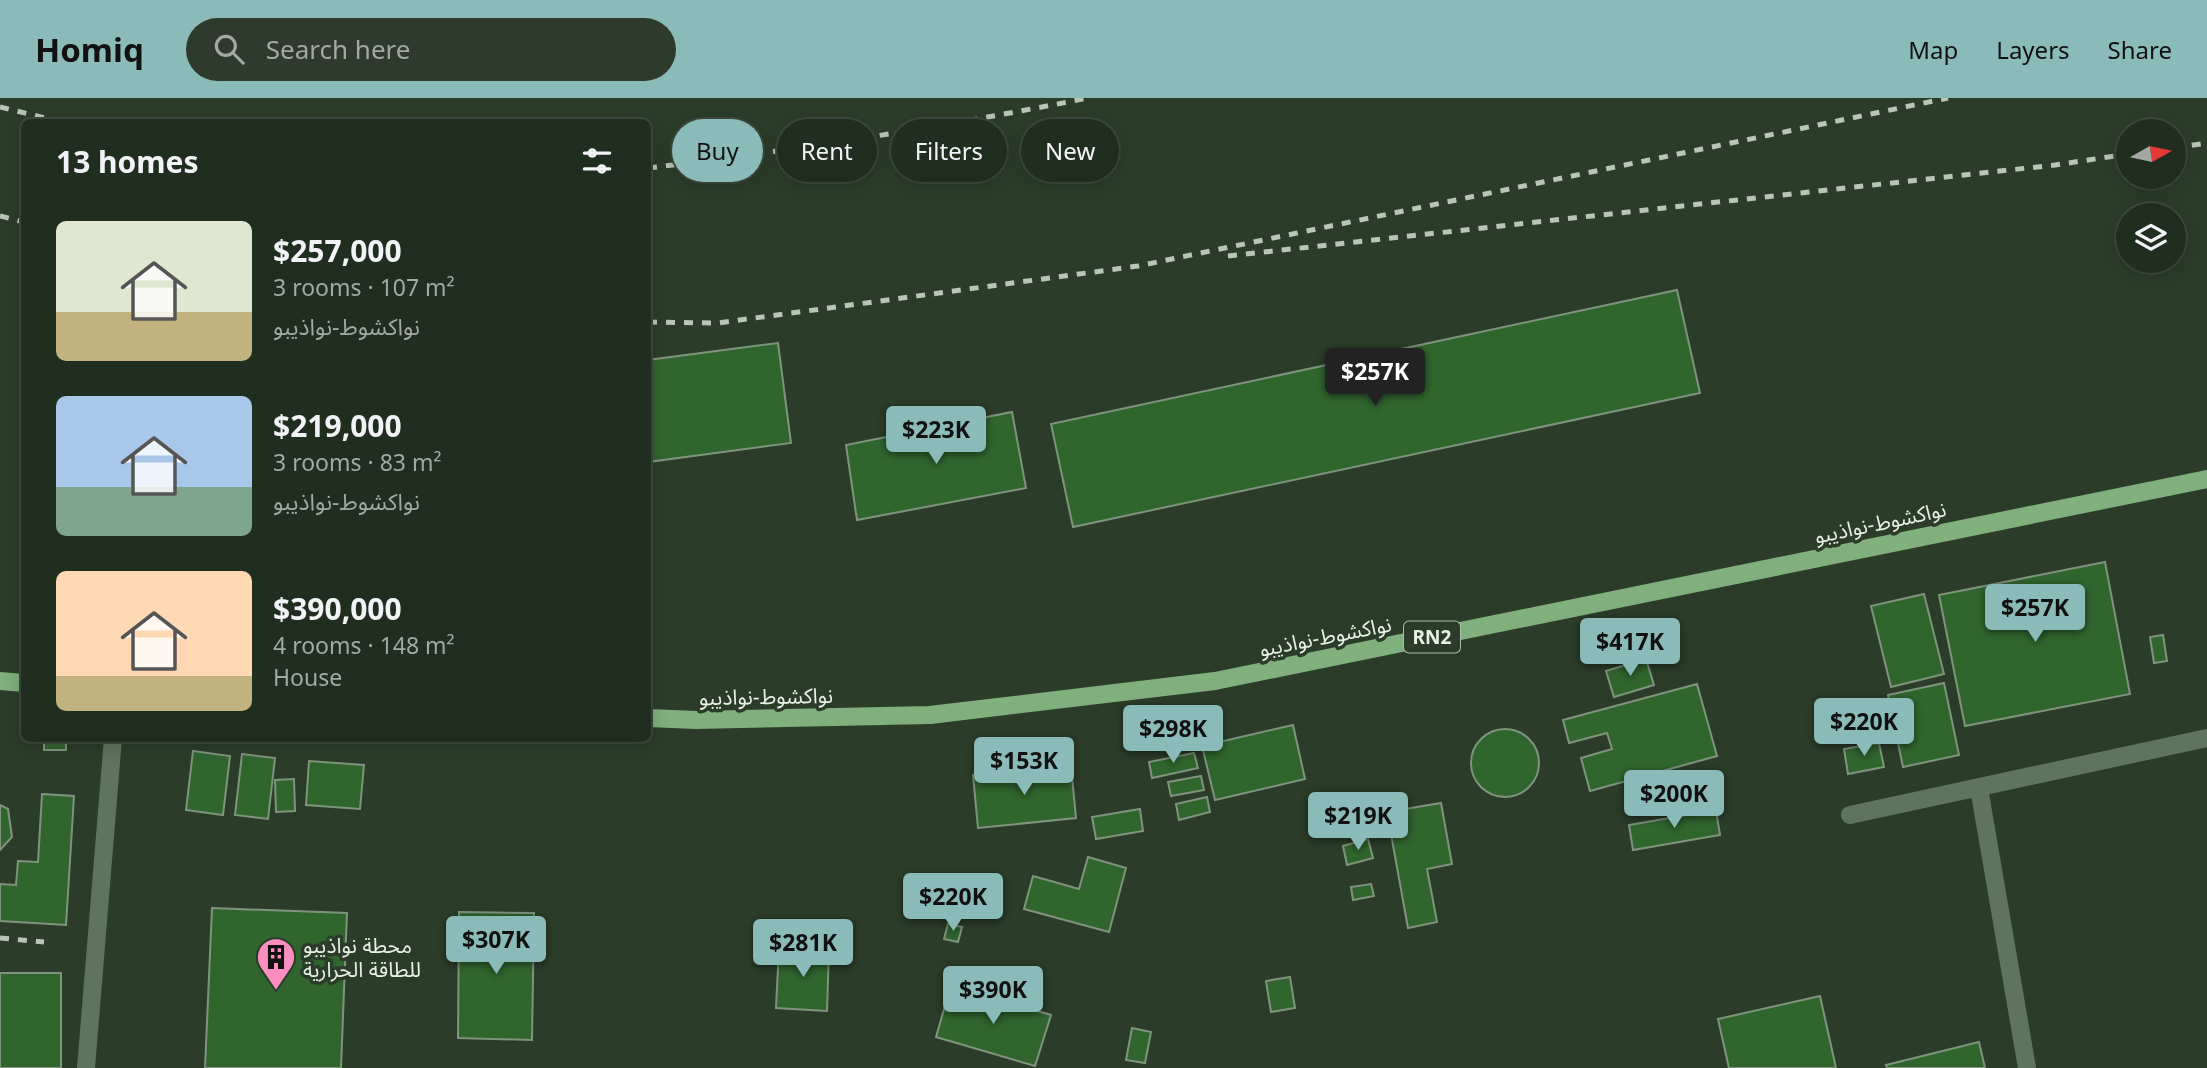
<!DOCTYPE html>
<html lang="en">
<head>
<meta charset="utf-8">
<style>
	:root { --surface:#202e1f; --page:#2d3a2c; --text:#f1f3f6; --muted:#a2a8a4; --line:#3d4a3d; --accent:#8bbbb9 }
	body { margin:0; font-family:"Noto Sans","Noto Sans Arabic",sans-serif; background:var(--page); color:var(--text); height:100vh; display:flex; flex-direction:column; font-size:26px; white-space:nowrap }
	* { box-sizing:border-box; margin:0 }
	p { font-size:23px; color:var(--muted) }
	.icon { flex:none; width:38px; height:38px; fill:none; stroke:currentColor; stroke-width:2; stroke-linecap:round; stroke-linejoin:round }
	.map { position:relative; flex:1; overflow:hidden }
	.side { position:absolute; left:21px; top:21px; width:630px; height:623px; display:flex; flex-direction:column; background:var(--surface); border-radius:10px; box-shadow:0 4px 18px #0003,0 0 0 2px var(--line) }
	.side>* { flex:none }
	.guide { position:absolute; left:672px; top:21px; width:665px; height:63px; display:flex; gap:14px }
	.needle { width:46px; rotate:81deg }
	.controls { position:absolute; left:2116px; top:21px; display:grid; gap:14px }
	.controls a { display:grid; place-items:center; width:70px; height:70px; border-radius:50%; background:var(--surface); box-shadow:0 4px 18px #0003,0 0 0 2px var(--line); font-size:35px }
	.price { position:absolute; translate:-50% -60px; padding:0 16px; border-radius:7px; background:var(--accent); color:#111; font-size:23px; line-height:46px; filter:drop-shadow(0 2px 4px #0008) }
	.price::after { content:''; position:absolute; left:50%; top:42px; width:21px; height:16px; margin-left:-10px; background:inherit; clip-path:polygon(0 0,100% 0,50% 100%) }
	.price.on { background:#222; color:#fff }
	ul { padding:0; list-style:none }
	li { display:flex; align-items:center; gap:21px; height:175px; padding:0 35px }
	li span { display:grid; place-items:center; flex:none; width:196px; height:140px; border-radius:10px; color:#555 }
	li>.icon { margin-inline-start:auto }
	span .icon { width:84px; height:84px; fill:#fffc; stroke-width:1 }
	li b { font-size:30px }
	h2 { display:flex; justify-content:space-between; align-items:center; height:84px; padding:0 35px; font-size:30px }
	.chip { padding:0 24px; border-radius:32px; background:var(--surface); box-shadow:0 4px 18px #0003,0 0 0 2px var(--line); font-size:24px; line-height:63px }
	.chip.on { background:var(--accent); color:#111 }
	header { display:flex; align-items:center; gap:42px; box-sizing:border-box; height:98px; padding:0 35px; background:var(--accent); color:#111 }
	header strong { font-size:33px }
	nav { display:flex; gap:38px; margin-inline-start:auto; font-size:24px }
	.search { width:490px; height:63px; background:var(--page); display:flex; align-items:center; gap:18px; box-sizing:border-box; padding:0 24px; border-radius:38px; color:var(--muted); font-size:26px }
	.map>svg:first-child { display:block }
	.building { fill:#31652e; stroke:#7f947d; stroke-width:2 }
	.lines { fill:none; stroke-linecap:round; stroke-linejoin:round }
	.lane { stroke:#5e745c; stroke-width:18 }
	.primary { stroke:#81af7d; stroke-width:18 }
	.rail { stroke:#b9c5b7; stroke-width:5; stroke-dasharray:9 9; stroke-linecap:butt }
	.labels { text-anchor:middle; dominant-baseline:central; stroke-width:7; stroke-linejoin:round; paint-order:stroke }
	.shield { fill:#2b3d29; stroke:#afbcad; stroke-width:2 }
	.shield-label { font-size:19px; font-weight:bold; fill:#e7f2e5 }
	.street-label { font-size:21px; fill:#e7f2e5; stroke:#2b3d29 }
	.poi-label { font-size:21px; fill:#e7f2e5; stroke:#2b3d29; text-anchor:start }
</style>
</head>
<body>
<header>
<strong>Homiq</strong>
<div class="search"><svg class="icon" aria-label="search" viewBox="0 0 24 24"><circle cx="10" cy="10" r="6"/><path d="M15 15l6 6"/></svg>Search here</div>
<nav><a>Map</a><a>Layers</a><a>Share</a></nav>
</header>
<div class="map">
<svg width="2207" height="970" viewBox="0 0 2207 970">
	<rect width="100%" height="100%" fill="#2b3d29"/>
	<path class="building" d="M1677 192 1700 295 1073 429 1051 326Z
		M778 245 791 345 648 364V262Z
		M1012 314 1026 390 857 422 846 347Z
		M2105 464 2130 596 1965 628 1939 497Z
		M1924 496 1944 576 1891 589 1871 508Z
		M2163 537 2167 563 2154 565 2150 539Z
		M1646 561 1654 587 1614 599 1606 573Z
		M1944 585 1959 657 1903 669 1888 597Z
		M1697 586 1717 658 1590 693 1581 660 1612 651 1607 635 1569 645 1563 622Z
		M1293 627 1305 681 1215 702 1202 648Z
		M1471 665a34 34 0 1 1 68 0a34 34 0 1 1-68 0Z
		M44 640H66V652H44Z
		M1879 645 1884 669 1848 676 1844 651Z
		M193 653 230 658 223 717 186 712Z
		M1194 655 1198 670 1152 680 1149 664Z
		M242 656 275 660 268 721 235 717Z
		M309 663 364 667 360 711 306 707Z
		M1071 668 1076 720 978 730 973 677Z
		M1201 678 1204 692 1171 698 1168 684Z
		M294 681 295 713 276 714 275 682Z
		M42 696 74 698 66 827 0 823V786L16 787 18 763 38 764Z
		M1207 699 1210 714 1179 722 1176 706Z
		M1441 705 1452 766 1427 771 1437 824 1408 830 1387 714Z
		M0 707 8 711 12 739 0 752Z
		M1140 711 1143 733 1096 741 1092 719Z
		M1716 712 1720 737 1633 752 1629 727Z
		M1368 741 1373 760 1347 767 1343 748Z
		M1088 759 1126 770 1109 834 1024 811 1033 778 1079 791Z
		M1371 786 1374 798 1353 802 1351 789Z
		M212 810 347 815 341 970H205Z
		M459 814 534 815 532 942 458 940Z
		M948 826 962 829 958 844 944 841Z
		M779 849 829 851 827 913 776 910Z
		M0 875H61V970H0Z
		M1290 879 1295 910 1271 914 1266 883Z
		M951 887 1051 917 1035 968 936 939Z
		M1820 898 1836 970H1729L1718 921Z
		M1132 930 1151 934 1145 965 1126 962Z
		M1979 944 1985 970H1887L1886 967Z"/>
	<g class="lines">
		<path class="lane" d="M1979 690 2027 970
			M1850 717 2207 640
			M86 970 113 640"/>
		<path class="primary" d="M0 583 24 585
			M648 620 696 622 930 617 1215 583 2207 381"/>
		<path class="rail" d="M0 9 62 24
			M2174 50 2207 45
			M648 70C796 52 942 29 1088 0
			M0 118 24 124
			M1228 158 2055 67 2128 56
			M648 224 718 225 1138 168 1948 0
			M0 840 44 844"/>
	</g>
	<defs>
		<g id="building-pin" transform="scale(2.0125)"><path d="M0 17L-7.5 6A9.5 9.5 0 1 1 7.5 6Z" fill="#fd8ec0" stroke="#2b3d29"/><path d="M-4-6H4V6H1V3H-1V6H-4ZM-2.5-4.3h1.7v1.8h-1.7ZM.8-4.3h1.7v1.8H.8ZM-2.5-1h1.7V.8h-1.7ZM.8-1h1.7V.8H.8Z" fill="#111"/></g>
	</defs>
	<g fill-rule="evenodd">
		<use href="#building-pin" x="276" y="859"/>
	</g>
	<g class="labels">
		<rect class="shield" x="1404" y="523.5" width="56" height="31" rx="5"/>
		<g class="shield-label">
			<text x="1432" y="539">RN2</text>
		</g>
		<g class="street-label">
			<text transform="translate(1880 424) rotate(-12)">نواكشوط-نواذيبو</text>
			<text transform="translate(1325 538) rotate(-11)">نواكشوط-نواذيبو</text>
			<text transform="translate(766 598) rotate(-1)">نواكشوط-نواذيبو</text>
		</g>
		<g class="poi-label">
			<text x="303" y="847">محطة نواذيبو<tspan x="303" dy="24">للطاقة الحرارية</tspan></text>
		</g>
	</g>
</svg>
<div class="controls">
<a><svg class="needle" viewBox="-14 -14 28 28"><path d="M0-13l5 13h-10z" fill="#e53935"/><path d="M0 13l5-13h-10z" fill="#a2a8a4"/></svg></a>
<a><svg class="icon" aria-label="layers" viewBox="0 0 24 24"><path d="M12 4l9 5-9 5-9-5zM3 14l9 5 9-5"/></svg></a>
</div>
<b class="price on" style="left:1375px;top:310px">$257K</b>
<b class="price" style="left:936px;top:368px">$223K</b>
<b class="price" style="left:2035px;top:546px">$257K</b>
<b class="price" style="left:1630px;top:580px">$417K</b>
<b class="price" style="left:1864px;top:660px">$220K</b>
<b class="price" style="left:1173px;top:667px">$298K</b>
<b class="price" style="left:1024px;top:699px">$153K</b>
<b class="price" style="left:1674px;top:732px">$200K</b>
<b class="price" style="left:1358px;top:754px">$219K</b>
<b class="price" style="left:953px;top:835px">$220K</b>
<b class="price" style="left:496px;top:878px">$307K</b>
<b class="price" style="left:803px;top:881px">$281K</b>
<b class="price" style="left:993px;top:928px">$390K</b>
<div class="guide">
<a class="chip on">Buy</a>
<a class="chip">Rent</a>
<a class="chip">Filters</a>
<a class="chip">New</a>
</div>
<section class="side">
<h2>13 homes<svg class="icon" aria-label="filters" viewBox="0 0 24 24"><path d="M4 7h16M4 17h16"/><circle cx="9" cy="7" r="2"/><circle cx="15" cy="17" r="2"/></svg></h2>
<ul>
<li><span style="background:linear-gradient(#dfe7d0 65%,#c2b280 0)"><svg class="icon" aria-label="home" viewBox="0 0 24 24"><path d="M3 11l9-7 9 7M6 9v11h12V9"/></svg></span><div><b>$257,000</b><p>3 rooms · 107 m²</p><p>نواكشوط-نواذيبو</p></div></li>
<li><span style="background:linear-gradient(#a9c7e8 65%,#7fa58c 0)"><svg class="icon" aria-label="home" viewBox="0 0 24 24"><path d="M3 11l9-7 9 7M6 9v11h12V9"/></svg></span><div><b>$219,000</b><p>3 rooms · 83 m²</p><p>نواكشوط-نواذيبو</p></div></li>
<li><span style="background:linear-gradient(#ffd9b3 75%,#c2b280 0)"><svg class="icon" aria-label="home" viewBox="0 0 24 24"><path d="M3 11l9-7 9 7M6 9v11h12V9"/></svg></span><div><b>$390,000</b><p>4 rooms · 148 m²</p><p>House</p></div></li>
</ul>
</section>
</div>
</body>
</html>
